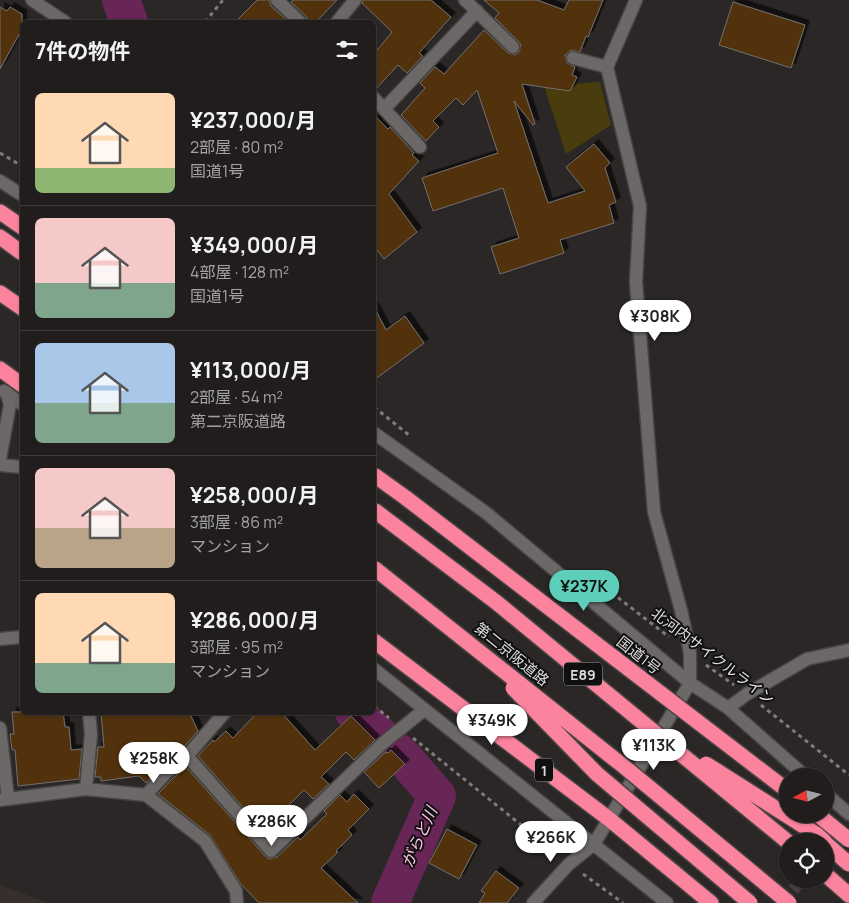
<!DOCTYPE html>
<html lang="ja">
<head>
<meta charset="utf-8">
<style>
	:root { --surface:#201d1c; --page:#282625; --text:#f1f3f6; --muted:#a2a2a3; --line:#3d3b3b; --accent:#5dceb9 }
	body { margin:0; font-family:Manrope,"Noto Sans JP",sans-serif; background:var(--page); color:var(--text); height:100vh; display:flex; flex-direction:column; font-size:19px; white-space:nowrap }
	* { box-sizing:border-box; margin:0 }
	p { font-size:16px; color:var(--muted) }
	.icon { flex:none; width:28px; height:28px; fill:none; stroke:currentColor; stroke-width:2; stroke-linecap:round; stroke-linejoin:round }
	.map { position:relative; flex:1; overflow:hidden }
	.sheet { position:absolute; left:20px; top:20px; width:356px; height:695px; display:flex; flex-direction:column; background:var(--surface); border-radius:8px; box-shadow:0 1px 4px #0004,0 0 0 1px var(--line) }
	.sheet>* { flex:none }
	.needle { width:32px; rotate:263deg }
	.fabs { position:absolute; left:779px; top:768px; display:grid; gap:10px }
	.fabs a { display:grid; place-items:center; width:55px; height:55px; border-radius:50%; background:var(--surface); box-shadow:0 1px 4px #0004,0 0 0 1px var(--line); font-size:25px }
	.price { position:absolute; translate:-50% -42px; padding:0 11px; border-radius:18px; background:#fff; color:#222; font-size:16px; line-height:32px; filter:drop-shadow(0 1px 2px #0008) }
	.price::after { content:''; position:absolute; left:50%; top:30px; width:15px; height:11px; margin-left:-8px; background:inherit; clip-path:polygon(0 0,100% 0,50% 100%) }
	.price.current { background:var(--accent); color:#111 }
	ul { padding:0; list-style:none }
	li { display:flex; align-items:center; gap:15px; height:125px; padding:0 15px }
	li+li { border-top:1px solid var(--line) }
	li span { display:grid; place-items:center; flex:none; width:140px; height:100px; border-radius:8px; color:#555 }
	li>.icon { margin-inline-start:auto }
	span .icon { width:60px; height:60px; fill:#fffc; stroke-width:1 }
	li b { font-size:21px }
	h2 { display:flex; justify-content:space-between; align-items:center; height:60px; padding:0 15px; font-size:21px }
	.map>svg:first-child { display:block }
	.built { fill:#382f2c }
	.green { fill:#493d0e }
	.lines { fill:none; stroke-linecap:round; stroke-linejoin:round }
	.river { stroke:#682657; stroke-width:38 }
	.building { fill:#51310c; stroke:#73706e; filter:url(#shadow) }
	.minor-tunnel { stroke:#454241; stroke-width:12; stroke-dasharray:12 6; stroke-linecap:butt }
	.minor-casing { stroke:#474544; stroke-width:15 }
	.highway-casing { stroke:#474544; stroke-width:18 }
	.path { stroke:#7e7c7b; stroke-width:3; stroke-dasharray:4 4; stroke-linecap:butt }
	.minor { stroke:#6b6867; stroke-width:12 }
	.highway { stroke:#fc839d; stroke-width:15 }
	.highway-bridge-casing { stroke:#474544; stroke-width:18; stroke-linecap:butt }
	.highway-bridge { stroke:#fc839d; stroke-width:15 }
	.labels { text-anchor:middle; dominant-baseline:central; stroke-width:4; stroke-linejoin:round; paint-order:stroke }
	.shield { fill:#111010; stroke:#a0a09f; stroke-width:1 }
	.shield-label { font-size:14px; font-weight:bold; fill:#dedddc }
	.street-label { font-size:15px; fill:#dedddc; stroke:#111010 }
	.water-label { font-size:16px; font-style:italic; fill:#ffc3eb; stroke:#111010 }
</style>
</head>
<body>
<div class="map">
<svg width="849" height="903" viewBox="0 0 849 903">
	<defs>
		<filter id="shadow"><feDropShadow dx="4.5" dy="-4.5" stdDeviation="0" flood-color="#0009"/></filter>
	</defs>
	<rect width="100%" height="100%" fill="#2a2726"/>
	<path class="built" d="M0 885 48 903H0Z"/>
	<path class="green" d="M600 82 611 125 566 154 544 86Z"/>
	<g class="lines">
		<path class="river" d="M121 0 129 22
			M354 712 405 759 437 796 390 903"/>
	</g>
	<path class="building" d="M257 0H269L271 6 289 22H235Z
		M293 0H337L316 22H308L306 16 291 2Z
		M363 0H431L451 17 419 53 423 56 407 73 398 65 375 90H374V54L392 32 362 3Z
		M484 0H537L564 10 569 0H603L588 37 586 36 580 52 571 50 565 55 567 63 575 67 572 75 577 77 570 91 522 84 535 124 533 125 514 101 548 203 585 191 566 167 594 144 610 163 605 168 616 202 609 205 614 223 560 240 564 253 500 274 491 247 519 238 503 188 433 211 422 178 498 153 477 90 463 105 456 98 433 121 439 127 426 141 401 115 425 88 420 83 435 67 444 74 484 30 508 53 515 55 519 52 521 45 519 42 495 18 499 13Z
		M733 2 805 25 791 68 719 45Z
		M0 7 7 11 10 7 22 14V29L0 69Z
		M374 115 388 129 390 127 414 153 412 155 419 161 389 194 417 232 384 259 374 246Z
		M374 307 386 330 405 316 424 343 374 380Z
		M12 712H63L65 727H69L71 750 82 749 79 779 18 786 15 750H12L10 734H14Z
		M101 712H189L198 731 181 750 161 767 146 783 139 776 101 781V777H95L98 747H104Z
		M258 712H281L315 750 351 716 375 740 354 760 346 752 321 777 329 784 313 799 304 790 279 815 287 824 271 839 198 756 213 740 214 742 226 731 233 738Z
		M391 750 405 764 379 788 364 772 386 752 388 753Z
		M186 767 265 856 269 859 277 857 298 837 300 840 327 814 324 811 340 795 347 802 354 794 369 809 348 830 352 835 336 851 338 852 321 868 358 903H259L240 883 210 835 158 794 172 779Z
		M447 829 477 845 459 879 429 863Z
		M496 871 519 888 507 903H479L485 893 481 891Z"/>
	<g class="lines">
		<path class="minor-tunnel" d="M825 854 849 827
			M781 903 803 879"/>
		<g class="minor-casing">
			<path id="minor" d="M32 0 65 22
				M277 0 300 22
				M465 0 513 47
				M337 22 355 0
				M573 58 607 67
				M374 98 384 109 477 11
				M384 109 420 147
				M0 181 22 195
				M4 391 22 404
				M374 433 485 512 690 683 728 708 805 776
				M0 459 10 404 6 392
				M0 465 22 467
				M0 639 22 637
				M374 669 667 903
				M728 708 747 694 807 659 849 650
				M0 728 8 799
				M187 756 225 712
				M86 789 91 734 89 712
				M825 793 849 814
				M146 795 166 773 187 756 271 851 383 743 424 710
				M0 800 86 789 146 795 205 841 236 891 237 903
				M533 903 569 864 594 844 690 683V653L681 610 654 512 636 282 640 206 607 67 636 0"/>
		</g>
		<g class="highway-casing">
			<path id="highway" d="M0 212 22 227
				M0 237 22 253
				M0 293 22 308
				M0 369 22 385
				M374 641 609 819 711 903
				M825 874 849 895"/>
		</g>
		<path class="path" d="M205 22 223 0
			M0 153 22 166
			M374 407 409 435
			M599 583 669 637
			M706 665 734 685
			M761 705 849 775
			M374 706 389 718
			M413 738 556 853
			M583 874 623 903"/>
		<use href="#minor" class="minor"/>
		<use href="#highway" class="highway"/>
		<g class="highway-bridge-casing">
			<path id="highway-bridge" d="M374 475 406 498 788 791
				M374 510 496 602 788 842
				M374 568 622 765 789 903
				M513 688 597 774 750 903
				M706 764 816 834 824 841
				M817 814 849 840
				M825 843 849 864"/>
		</g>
		<use href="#highway-bridge" class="highway-bridge"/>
	</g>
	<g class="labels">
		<g class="shield">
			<rect x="564" y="662.5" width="38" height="23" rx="4"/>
			<rect x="535" y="758.5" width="18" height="23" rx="4"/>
		</g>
		<g class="shield-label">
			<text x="583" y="674">E89</text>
			<text x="544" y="770">1</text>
		</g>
		<g class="street-label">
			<text transform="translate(512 654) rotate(39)">第二京阪道路</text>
			<text transform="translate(639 655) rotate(38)">国道1号</text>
			<text transform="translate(713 656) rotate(37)">北河内サイクルライン</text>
		</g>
		<g class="water-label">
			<text transform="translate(419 837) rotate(-66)">がらと川</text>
		</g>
	</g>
</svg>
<div class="fabs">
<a><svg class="needle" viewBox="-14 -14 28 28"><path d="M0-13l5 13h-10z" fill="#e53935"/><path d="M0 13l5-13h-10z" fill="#a2a2a3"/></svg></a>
<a><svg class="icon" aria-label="locate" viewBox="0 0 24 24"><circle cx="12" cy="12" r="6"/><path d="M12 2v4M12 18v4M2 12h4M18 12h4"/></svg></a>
</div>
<b class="price" style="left:655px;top:342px">¥308K</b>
<b class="price current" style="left:584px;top:612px">¥237K</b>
<b class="price" style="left:492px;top:746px">¥349K</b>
<b class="price" style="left:654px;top:771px">¥113K</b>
<b class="price" style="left:154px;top:784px">¥258K</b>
<b class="price" style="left:272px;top:847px">¥286K</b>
<b class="price" style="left:551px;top:863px">¥266K</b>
<section class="sheet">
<h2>7件の物件<svg class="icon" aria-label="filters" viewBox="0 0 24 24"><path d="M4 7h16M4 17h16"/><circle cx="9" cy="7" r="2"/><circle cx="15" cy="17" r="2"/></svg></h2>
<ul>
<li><span style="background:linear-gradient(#ffd9b3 75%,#8fb573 0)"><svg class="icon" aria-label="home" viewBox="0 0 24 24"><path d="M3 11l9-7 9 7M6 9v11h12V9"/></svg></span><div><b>¥237,000/月</b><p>2部屋 · 80 m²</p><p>国道1号</p></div></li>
<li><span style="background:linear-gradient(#f6c9c9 65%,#7fa58c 0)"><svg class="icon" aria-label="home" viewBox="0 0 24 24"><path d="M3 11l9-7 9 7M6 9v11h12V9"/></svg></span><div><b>¥349,000/月</b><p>4部屋 · 128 m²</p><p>国道1号</p></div></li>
<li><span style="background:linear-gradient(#a9c7e8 60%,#7fa58c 0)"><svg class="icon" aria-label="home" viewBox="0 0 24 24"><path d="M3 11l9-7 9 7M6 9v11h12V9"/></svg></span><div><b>¥113,000/月</b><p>2部屋 · 54 m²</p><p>第二京阪道路</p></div></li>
<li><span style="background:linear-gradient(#f6c9c9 60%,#b9a48a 0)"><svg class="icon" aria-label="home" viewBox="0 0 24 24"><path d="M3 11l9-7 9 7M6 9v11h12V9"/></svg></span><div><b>¥258,000/月</b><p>3部屋 · 86 m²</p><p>マンション</p></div></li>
<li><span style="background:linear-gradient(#ffd9b3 70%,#7fa58c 0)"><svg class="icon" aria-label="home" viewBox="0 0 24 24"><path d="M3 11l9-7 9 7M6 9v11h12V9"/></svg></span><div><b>¥286,000/月</b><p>3部屋 · 95 m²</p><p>マンション</p></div></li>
</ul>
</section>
</div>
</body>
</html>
